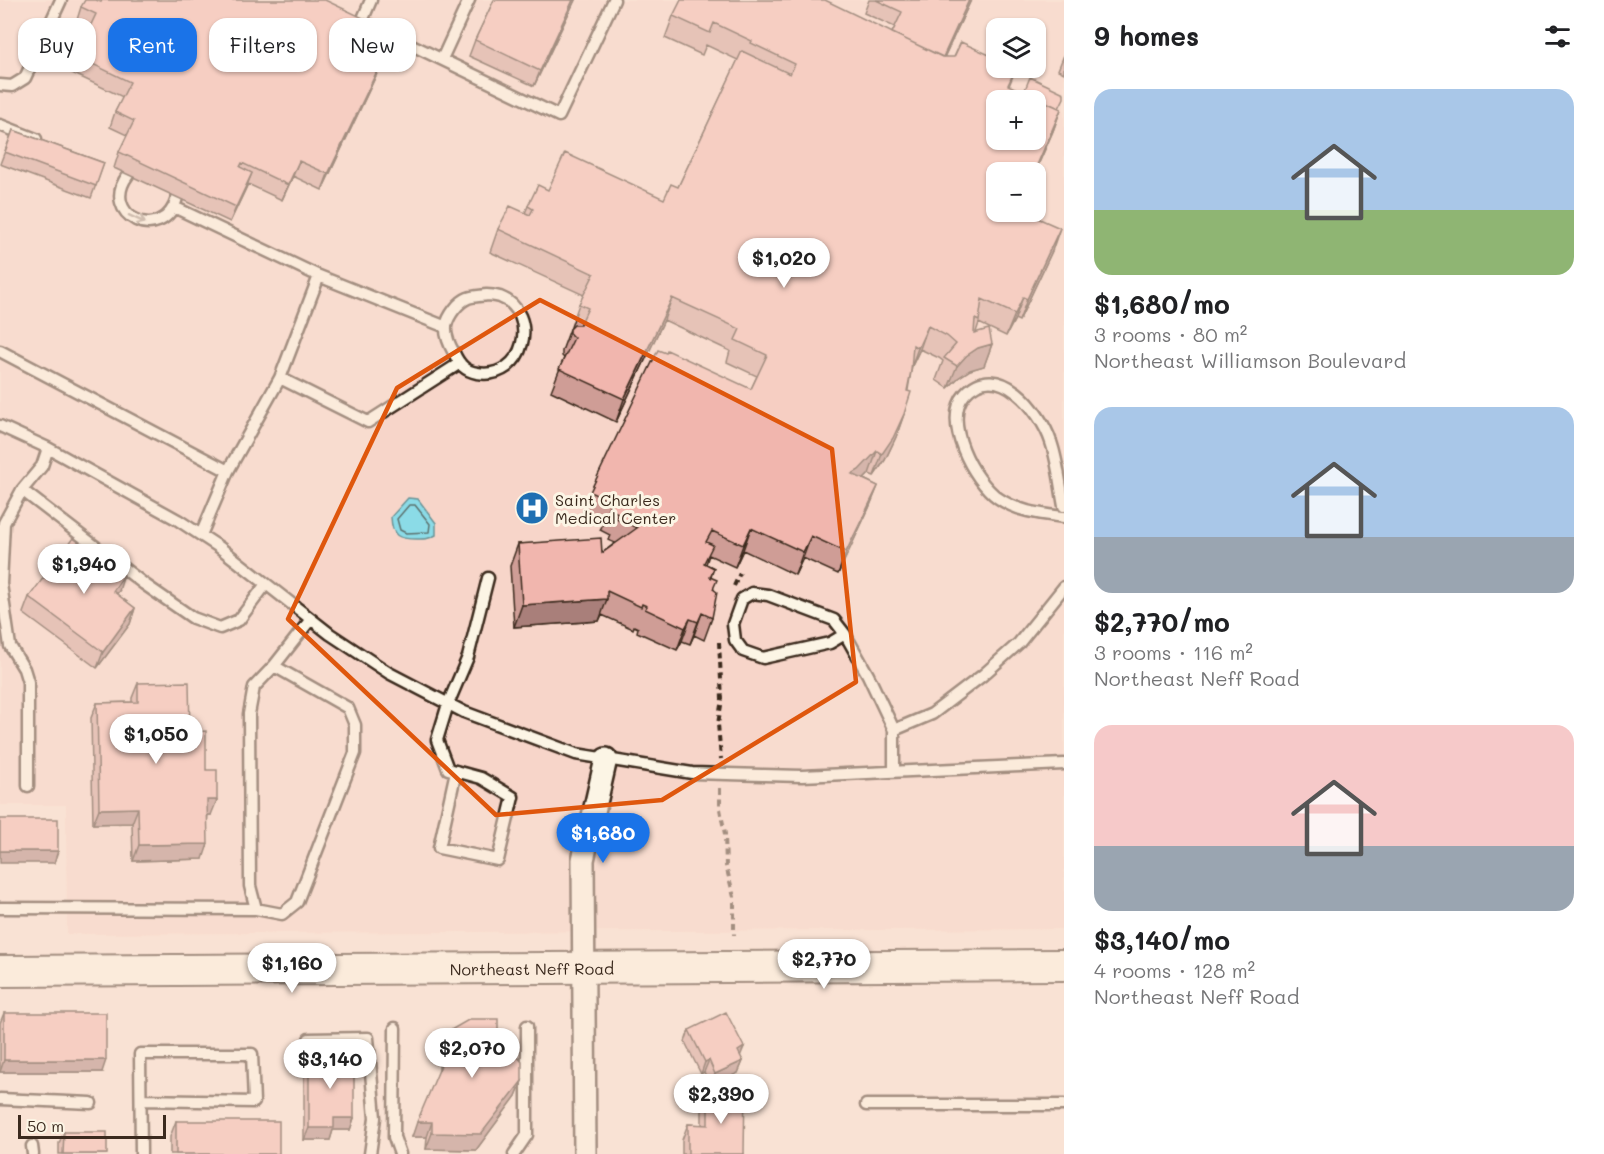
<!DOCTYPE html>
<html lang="en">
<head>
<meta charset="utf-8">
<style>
	:root { --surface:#fff; --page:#f6f6f6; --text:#202124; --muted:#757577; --accent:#1a73e8 }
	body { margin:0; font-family:Mali,sans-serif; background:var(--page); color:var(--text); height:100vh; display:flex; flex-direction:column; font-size:22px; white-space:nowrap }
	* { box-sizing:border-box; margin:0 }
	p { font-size:20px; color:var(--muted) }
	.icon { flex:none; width:33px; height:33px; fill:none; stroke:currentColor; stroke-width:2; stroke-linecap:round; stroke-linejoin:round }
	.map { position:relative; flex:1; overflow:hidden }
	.side { display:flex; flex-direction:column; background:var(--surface); width:540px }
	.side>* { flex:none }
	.hud { position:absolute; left:18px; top:18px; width:570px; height:54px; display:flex; gap:12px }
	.tools { position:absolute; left:986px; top:18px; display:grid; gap:12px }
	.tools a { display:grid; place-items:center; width:60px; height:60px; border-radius:12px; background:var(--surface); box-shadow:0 2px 4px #0004; font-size:30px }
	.scale { position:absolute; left:18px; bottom:15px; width:148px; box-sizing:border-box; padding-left:6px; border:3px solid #3b2a1e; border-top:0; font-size:16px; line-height:21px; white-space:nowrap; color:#3b2a1e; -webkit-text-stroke:4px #fcf5e5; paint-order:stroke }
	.price { position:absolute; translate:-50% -51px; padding:0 14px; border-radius:21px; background:#fff; color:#222; font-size:20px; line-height:39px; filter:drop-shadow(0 2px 3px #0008) }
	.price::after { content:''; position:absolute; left:50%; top:36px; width:18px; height:14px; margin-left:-9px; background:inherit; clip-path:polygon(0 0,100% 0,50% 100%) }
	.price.active { background:var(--accent); color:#fff }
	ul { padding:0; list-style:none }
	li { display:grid; align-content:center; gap:12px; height:318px; padding:0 30px }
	li span { display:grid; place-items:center; height:186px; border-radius:18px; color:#555 }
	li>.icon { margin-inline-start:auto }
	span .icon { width:108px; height:108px; fill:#fffc; stroke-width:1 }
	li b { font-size:26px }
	h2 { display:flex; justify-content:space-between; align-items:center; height:72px; padding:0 30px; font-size:26px }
	.tag { padding:0 21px; border-radius:18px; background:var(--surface); box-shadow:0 2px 4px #0004; font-size:21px; line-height:54px }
	.tag.active { background:var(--accent); color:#fff }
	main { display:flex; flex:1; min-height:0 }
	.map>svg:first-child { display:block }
	.built { fill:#f7d5c9; fill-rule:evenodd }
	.water { fill:#8bdbe7; stroke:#6b9497; stroke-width:1.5 }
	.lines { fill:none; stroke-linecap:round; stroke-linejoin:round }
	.shore { stroke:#5b716e; stroke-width:1.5 }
	.lane-casing { stroke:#3b2a1e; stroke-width:15 }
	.street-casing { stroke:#3b2a1e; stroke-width:26 }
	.secondary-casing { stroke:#3b2a1e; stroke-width:34 }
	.path { stroke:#3b2a1e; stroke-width:4; stroke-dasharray:6 4.5; stroke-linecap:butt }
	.lane { stroke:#fcf5e5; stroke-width:10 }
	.street { stroke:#fcf5e5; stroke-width:21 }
	.secondary { stroke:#fcf5e5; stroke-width:30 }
	.wall { fill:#cf9d96; stroke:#3b2a1e; stroke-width:1.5 }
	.shaded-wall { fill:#a97f7a; stroke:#3b2a1e; stroke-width:1.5 }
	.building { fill:#f1b6ae; stroke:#3b2a1e; stroke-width:1.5; fill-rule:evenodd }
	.oneway { stroke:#9c9082 }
	.marked { fill:none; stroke:#df570d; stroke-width:4.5; stroke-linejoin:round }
	.labels { text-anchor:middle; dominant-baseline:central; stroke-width:6; stroke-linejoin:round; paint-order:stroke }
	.poi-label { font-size:16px; fill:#3b2a1e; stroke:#fcf5e5; text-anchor:start }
	.street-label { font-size:16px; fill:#3b2a1e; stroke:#fcf5e5 }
</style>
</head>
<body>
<main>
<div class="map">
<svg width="1064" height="1154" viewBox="0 0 1064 1154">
	<rect width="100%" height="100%" fill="#f9e2d4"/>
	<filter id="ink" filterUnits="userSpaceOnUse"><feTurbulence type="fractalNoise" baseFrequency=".0167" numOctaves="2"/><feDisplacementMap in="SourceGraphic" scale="12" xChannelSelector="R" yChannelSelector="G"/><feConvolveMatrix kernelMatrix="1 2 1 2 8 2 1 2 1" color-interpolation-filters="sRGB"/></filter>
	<g filter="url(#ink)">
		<path class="built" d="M0 0H1064V929L67 934 66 805H0ZM996 28H1035V68H996ZM996 100H1035V140H996ZM996 172H1035V212H996Z"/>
		<path class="water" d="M408 498 418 499 436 523V535C429 539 426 539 417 539 398 539 392 537 391 517Z"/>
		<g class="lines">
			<path class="shore" d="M409 505H415L430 524 429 532 406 533 400 530 397 519Z"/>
			<g class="lane-casing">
				<path id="lane" d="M371 0 362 21 559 116 614 0
					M442 59 469 0
					M0 85 12 86 25 78 61 0
					M0 125 36 139
					M128 175C98 215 163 247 177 198
					M174 207 319 276 446 327
					M487 295C491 295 496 296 500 297 540 312 526 381 477 373 465 371 459 364 454 353 450 346 445 335 446 326 448 316 458 302 468 298 474 296 481 296 487 295Z
					M0 351 228 471
					M280 378 368 422 460 363
					M0 426 48 448 178 520 219 547 330 634 389 673 464 712 576 754 692 773 802 776 1064 764
					M22 490 144 584 193 618 220 628 239 620 266 584
					M1064 506C1060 485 1058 462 1051 442 1041 411 998 357 965 394 941 421 974 481 998 498 1018 512 1041 514 1064 517
					M201 535 228 471 280 378 319 276
					M845 634 830 643 763 658 743 651 735 640 733 624 742 599 752 593 768 595 834 620 845 634 868 675 894 730V772
					M274 666 348 708 355 725V753L297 902 282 914 256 909 250 886 249 714 254 687 274 666 311 619
					M894 730 932 714 983 675 1019 643 1064 587
					M456 771 439 848 498 860 513 797 481 778 448 769 437 740 448 704 468 657 488 578
					M28 786V682L24 669 10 646 1 584 4 523 22 490 42 466 48 448
					M0 908 256 909
					M395 1028 394 1137 400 1154
					M309 1039 368 1038 375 1118 370 1154
					M0 1099 91 1103
					M141 1100 254 1102 252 1054H140L141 1154
					M866 1105H1064
					M32 1146 33 1154
					M514 1154 527 1135V1026"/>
			</g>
			<g class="street-casing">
				<path id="street" d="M585 1154 583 860 606 759"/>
			</g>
			<g class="secondary-casing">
				<g id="secondary">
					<path id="s1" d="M0 971 1064 965"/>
				</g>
			</g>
			<path class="path" d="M734 586 740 573
				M719 642 722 699 718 724 721 759
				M720 788V809L725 834 726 866 734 897V935"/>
			<use href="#lane" class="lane"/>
			<use href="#street" class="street"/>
			<use href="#secondary" class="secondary"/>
		</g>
		<path class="wall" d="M494 0H575L534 86 469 56 475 40Z
			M869 0H971L944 57 1016 68 1009 86 1061 109 1053 131 1035 172H996V212L1052 251 1019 321 1015 319 1006 336 979 323 976 332 992 344 984 366 970 370 958 378 948 388 936 380 943 361 939 358 920 349 912 366 904 414 896 437 885 460 874 476 869 474 864 479 878 486 869 508 838 574 803 558 795 575 743 550 735 567 709 555 706 564 714 568 711 577 714 590 712 618 704 640 694 635 690 644 682 641 677 650 637 632 638 628 634 626 633 629 602 615 599 621 514 627 510 566 518 544 602 553 615 543 608 540 610 535 600 530 603 524 582 515 590 492 751 389 757 376 727 362 730 351 664 320 616 422 551 391 564 358 562 356V351L570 329 572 327H571L579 304 584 295 490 252 498 229 525 213 528 206 548 190 664 199 678 187 738 60 706 45 702 55 665 38 673 16 892 33 895 27 864 13Z
			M101 2 389 48 322 190 293 176 282 200 248 184 230 222 114 168 119 152 127 135 110 127 115 112 123 97 70 72 76 56 89 29 76 23 81 7Z
			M1064 55V73L1058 70Z
			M13 130 104 163 91 198 0 164Z
			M119 591 116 594 135 608 130 624 97 668 23 613 29 597Z
			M138 683 190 732 206 770 211 815H208L203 859 133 861 132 823 93 824 91 718 97 703 132 702V698Z
			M4 1013 102 1072H0V1023Z
			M689 1030 740 1056 743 1061 738 1073 711 1086 704 1072 701 1074 685 1042Z
			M498 1033 522 1081 516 1096 476 1150 426 1149 427 1137H412L439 1072V1050L444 1034Z
			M309 1052 337 1063 354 1118 350 1130H333L330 1140H304V1064Z
			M723 1085 744 1154H682V1140L688 1124 702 1125V1109L708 1094H720Z
			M176 1121 279 1154H170V1137Z
			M64 1132 107 1154H59V1143Z"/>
		<path class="shaded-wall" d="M573 0H575L534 86 540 71Z
			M969 0H971L934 79 940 63Z
			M395 33 389 48 322 190 328 174Z
			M1061 109 1053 131 1035 172H1034Z
			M299 161 293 176 282 200 288 185Z
			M252 173 246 188 230 222 236 207Z
			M1060 228 1052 251 1019 321 1027 299Z
			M1023 297 1015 319 1006 336 1015 314Z
			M672 298 664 320 616 422 624 399Z
			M928 326 920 349 910 370 918 348Z
			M992 344 984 366 970 370 958 378 948 388 957 366 966 356 978 348Z
			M904 414 896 437 885 460 874 476 882 454Z
			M877 451 869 474 851 492 852 474Z
			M878 486 869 508 838 574 846 552Z
			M751 528 743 550 735 567 743 545Z
			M811 536 803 558 795 575 803 552Z
			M124 575 119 591 107 607 113 591Z
			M607 599 599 621 514 627 522 605Z
			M135 608 130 624 97 668 103 652Z
			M702 613 694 635 690 644 698 622Z
			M690 619 682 641 677 650 685 628Z
			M207 800H217L211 815H202Z
			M138 808 132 823 93 824 99 809Z
			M208 844 203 859 133 861 139 845Z
			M0 851H58L54 863H0Z
			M744 1047 739 1059 738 1051Z
			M4 1060H106L102 1072H0Z
			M709 1060 704 1072 701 1074 705 1062Z
			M743 1061 738 1073 711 1086 715 1074Z
			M522 1081 516 1096 476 1150 426 1149 432 1133Z
			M334 1118H354L350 1130H333L330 1140H304L309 1128Z
			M417 1122H432L427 1137H412Z"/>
		<path class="building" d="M85 0H96L101 2 102 0H325L395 33 328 174 299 161 288 185 242 163 240 167 252 173 236 207 119 152 134 121 115 112 130 82 76 56 96 14 81 7Z
			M494 0H573L540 71 475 40Z
			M681 0H825L942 57H954L961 42 996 58V68H1016L1008 85 1061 109 1034 172H996V212H1024L1060 228 1027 299 1023 297 1015 314 982 299 979 321 975 319 974 333 989 329 992 344 978 348 966 356 957 366 944 358 956 344 947 336 928 326 918 348 913 345 911 371 907 391 911 392 904 414 893 438 882 454 877 451 859 470 852 474 878 486 846 552 811 536 803 552 751 528 743 545 712 531 706 542 713 545 704 563 714 568 710 577 717 580 713 589 717 592 712 618 702 613 698 622 690 619 685 628 645 609 647 606 642 604 641 607 607 591V599L522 605 518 544 601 538 602 553 637 528 616 518 618 513 608 508 611 502 590 492 658 350 666 353 667 350 751 389 767 355 735 340 740 329 672 298 624 399 559 369 574 338 570 334V329L574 325H580L588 308 579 304 594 274 498 229 510 206 530 215 533 209 528 206 538 185 548 190 565 153 664 199 671 184 678 187 742 51 790 74 795 64 751 43 752 41 714 23 710 33 673 16ZM996 100H1035V140H996Z
			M876 0H969L943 57 892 33 902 12Z
			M1030 77 1064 93V98L1059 108 1024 92Z
			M13 130 104 163 96 186 5 152Z
			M73 538 124 575 113 591 135 608 103 652 29 597Z
			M189 682 190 732 206 731V770H217V800H207L208 844 139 845 138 808 99 809 97 703 138 702V683Z
			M0 819H58V851H0Z
			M726 1012 744 1047 738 1051 743 1061 715 1074 709 1060 705 1062 689 1030Z
			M4 1013H106V1060H4Z
			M470 1019H498V1033L522 1062V1081L481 1134 432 1133V1122H417L444 1058V1034Z
			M309 1052H337V1063H354V1118H334V1128H309Z
			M723 1085H745L744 1154H688V1124L708 1125V1094H723Z
			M176 1121H279V1154H176Z
			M64 1132H107V1154H63Z"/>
		<defs><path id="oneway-shaft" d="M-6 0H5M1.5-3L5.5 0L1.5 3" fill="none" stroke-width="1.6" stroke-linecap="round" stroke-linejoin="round" transform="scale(1.5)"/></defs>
		<use class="oneway" href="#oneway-shaft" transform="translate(137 219) rotate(25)"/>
	</g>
	<path d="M0 0H1064V1154H0ZM540 300 832 449 856 682 662 800 496 815 288 619 397 388Z" fill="#f9e2d4" fill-opacity=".55" fill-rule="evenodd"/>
	<path class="marked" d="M540 300 832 449 856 682 662 800 496 815 288 619 397 388Z"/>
	<defs>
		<g id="hospital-disc" transform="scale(1.725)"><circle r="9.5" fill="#1f6fb2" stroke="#fcf5e5"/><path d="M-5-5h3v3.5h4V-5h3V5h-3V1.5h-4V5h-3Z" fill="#fff"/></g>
	</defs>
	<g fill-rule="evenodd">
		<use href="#hospital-disc" x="532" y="508"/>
	</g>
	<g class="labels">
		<g class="poi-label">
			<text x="555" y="499">Saint Charles<tspan x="555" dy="18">Medical Center</tspan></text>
		</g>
		<g class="street-label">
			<text stroke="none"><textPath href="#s1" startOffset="532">Northeast Neff Road</textPath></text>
		</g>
	</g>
</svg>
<div class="tools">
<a><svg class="icon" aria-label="layers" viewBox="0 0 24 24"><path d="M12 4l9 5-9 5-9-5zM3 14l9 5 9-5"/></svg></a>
<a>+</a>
<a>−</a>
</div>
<div class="scale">50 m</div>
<b class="price" style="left:784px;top:289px">$1,020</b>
<b class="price" style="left:84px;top:595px">$1,940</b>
<b class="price" style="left:156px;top:765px">$1,050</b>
<b class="price active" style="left:603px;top:864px">$1,680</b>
<b class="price" style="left:824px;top:990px">$2,770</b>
<b class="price" style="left:292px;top:994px">$1,160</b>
<b class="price" style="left:472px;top:1079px">$2,070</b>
<b class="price" style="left:330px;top:1090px">$3,140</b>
<b class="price" style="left:721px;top:1125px">$2,390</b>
<div class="hud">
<a class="tag">Buy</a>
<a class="tag active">Rent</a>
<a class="tag">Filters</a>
<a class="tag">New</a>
</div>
</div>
<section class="side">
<h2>9 homes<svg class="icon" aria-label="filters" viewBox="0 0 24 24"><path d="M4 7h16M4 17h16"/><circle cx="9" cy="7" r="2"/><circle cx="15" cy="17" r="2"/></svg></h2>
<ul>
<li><span style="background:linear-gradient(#a9c7e8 65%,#8fb573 0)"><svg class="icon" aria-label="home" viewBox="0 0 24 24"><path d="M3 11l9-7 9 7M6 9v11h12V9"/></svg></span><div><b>$1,680/mo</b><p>3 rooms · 80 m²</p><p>Northeast Williamson Boulevard</p></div></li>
<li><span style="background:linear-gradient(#a9c7e8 70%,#9aa5b1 0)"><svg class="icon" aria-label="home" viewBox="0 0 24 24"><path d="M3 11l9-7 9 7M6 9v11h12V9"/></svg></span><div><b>$2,770/mo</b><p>3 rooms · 116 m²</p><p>Northeast Neff Road</p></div></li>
<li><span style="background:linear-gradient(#f6c9c9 65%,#9aa5b1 0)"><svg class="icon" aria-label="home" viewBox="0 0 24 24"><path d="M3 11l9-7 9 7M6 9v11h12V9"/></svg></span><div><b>$3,140/mo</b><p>4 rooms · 128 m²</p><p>Northeast Neff Road</p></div></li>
</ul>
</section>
</main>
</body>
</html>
